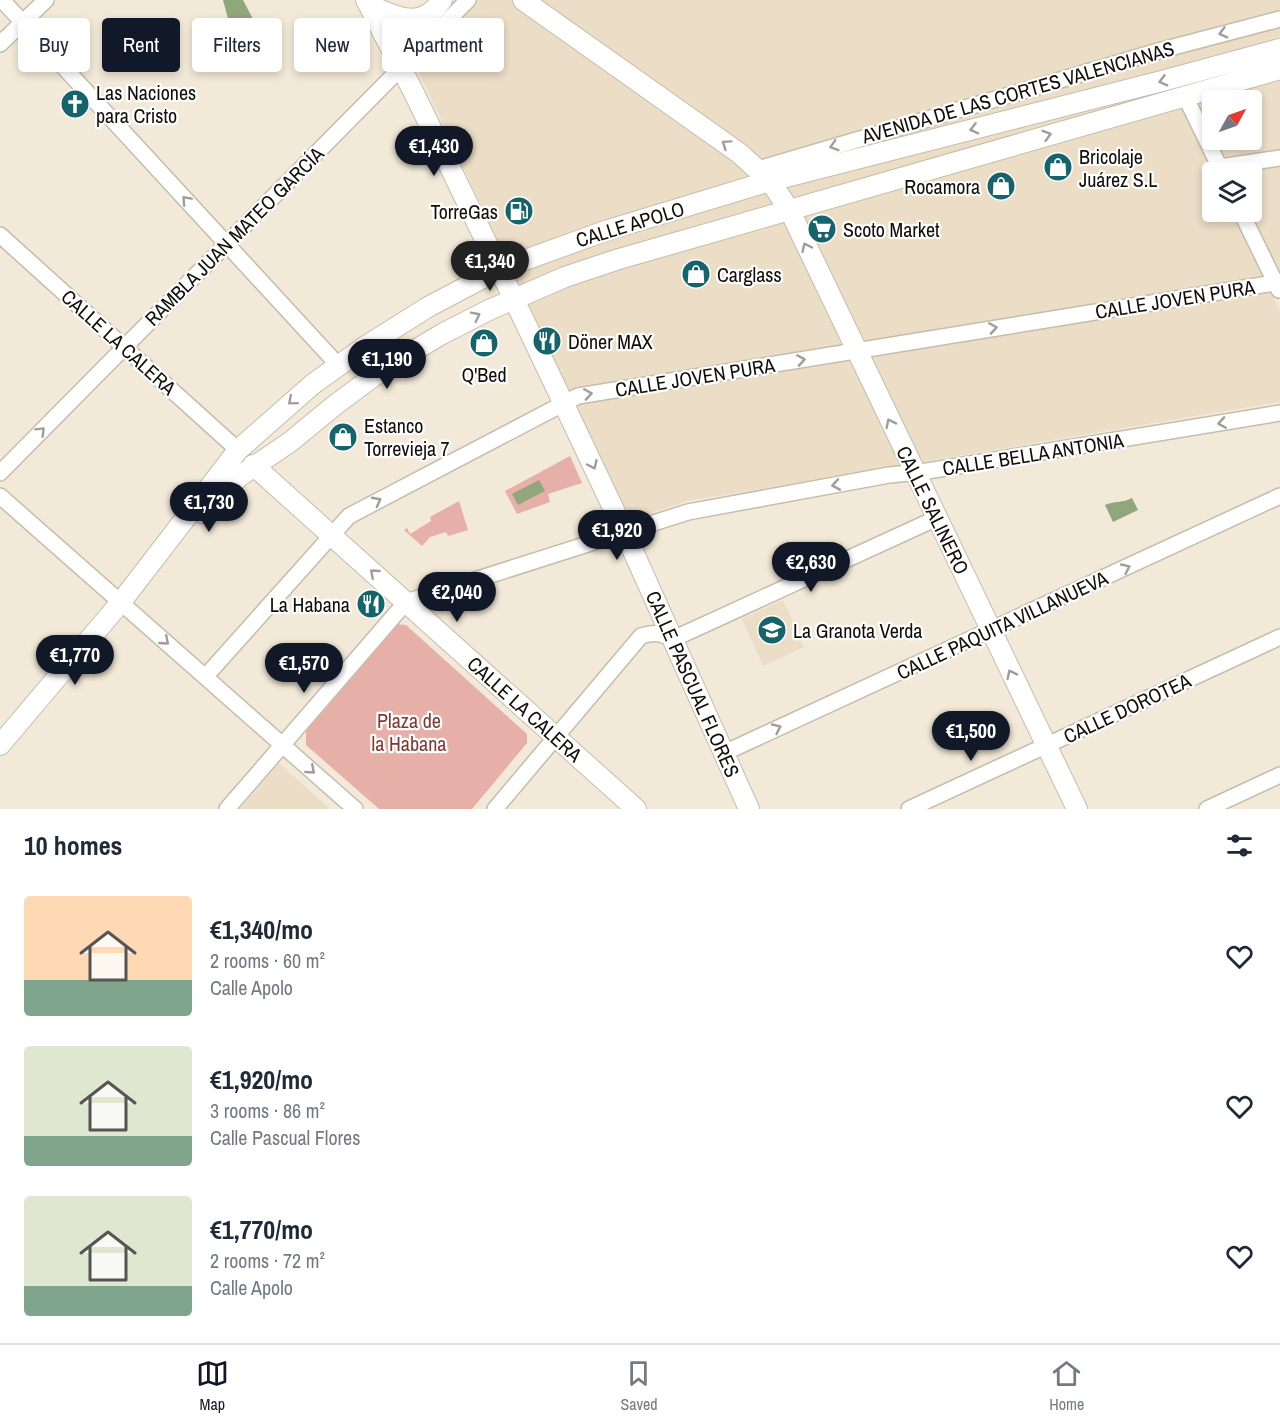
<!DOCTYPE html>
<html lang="en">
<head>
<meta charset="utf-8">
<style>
	:root { --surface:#fff; --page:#f2f2f3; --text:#1f2937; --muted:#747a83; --line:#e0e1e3; --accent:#111827 }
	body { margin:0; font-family:"Archivo Narrow",sans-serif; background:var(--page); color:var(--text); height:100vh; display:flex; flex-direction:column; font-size:22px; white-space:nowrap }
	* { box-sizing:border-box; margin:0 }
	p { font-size:20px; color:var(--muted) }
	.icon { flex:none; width:33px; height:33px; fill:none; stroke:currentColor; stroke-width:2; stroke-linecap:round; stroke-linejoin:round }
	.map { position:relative; height:809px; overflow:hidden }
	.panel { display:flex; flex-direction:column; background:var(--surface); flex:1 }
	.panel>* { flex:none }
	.hud { position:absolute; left:18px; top:18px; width:600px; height:54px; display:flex; gap:12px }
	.needle { width:39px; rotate:50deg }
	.tools { position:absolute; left:1202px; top:90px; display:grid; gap:12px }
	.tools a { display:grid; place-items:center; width:60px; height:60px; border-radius:6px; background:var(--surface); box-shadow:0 3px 9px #0003; font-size:30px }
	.price { position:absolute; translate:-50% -51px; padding:0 14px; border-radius:21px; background:var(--accent); color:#fff; font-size:20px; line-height:39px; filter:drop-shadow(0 2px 3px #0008) }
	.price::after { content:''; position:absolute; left:50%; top:36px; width:18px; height:14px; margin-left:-9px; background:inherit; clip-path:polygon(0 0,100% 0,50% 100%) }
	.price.active { background:#222; color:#fff }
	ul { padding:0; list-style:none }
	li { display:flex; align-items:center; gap:18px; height:150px; padding:0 24px }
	li span { display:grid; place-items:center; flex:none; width:168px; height:120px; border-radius:6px; color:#555 }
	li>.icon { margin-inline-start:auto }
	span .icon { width:72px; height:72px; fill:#fffc; stroke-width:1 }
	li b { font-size:26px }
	h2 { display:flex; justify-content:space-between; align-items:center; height:72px; padding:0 24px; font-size:26px }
	.pill { padding:0 21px; border-radius:6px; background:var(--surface); box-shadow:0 3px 9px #0003; font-size:21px; line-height:54px }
	.pill.active { background:var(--accent); color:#fff }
	.dock { display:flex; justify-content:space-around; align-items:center; height:84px; border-top:2px solid var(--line); background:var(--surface); font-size:16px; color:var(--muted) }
	.dock a { display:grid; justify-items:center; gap:3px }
	.dock .active { color:var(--accent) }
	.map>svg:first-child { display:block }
	.built { fill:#ebddc6; fill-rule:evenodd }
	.green { fill:#e6b0a8 }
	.water { fill:#90a67b }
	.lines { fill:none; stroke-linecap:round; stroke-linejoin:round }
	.street-casing { stroke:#c6bcac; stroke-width:18 }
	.secondary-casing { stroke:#c6bcac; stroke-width:22 }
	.street { stroke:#fff; stroke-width:15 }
	.secondary { stroke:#fff; stroke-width:20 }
	.oneway { stroke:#a09e9c }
	.labels { text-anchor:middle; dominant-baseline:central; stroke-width:4.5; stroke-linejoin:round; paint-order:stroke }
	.poi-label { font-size:20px; fill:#110d08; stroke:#fff; text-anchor:start }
	.street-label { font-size:20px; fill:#110d08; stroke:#fff }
	.park-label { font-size:20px; fill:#7d3931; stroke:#fff }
</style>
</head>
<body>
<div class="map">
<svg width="1280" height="809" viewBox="0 0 1280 809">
	<rect width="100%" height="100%" fill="#f3e9d8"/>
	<path class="built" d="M477 0H1280V272L1263 276 1280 311V402L687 501 629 521 414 62ZM1212 100H1251V140H1212ZM1212 172H1251V212H1212Z
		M783 600 804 647 763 666 742 619Z
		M279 763 330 809H240Z"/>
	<path class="green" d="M570 456 582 483 548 494 550 502 517 514 505 491Z
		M459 501 468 530 448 536 446 532 430 537 422 546 404 530 407 528 410 534 431 521 430 517Z
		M397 624 406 625 527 734V743L472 809H379L306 745V731Z"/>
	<path class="water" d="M223 0H243L254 21 253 23 230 26Z
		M222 32 229 48 220 55 206 51 204 37Z
		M539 480 545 491 518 505 512 494Z
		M1132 498 1138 510 1113 522 1105 505C1114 501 1123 503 1132 498Z"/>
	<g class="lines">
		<g class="street-casing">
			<path id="street" d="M2 0 338 365
				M0 44 46 0
				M1185 96 1222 172
				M1220 167 1280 158
				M758 169 1162 50 1280 19
				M1241 212 1279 290
				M0 235 238 450
				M0 473 468 0
				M0 496 355 809
				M206 676 349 516 578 396 1280 282
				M724 753 1280 496
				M227 809 406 602 688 512 889 475 921 472 1280 413
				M495 809 641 636C654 632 661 633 673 639L937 518
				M909 809 1280 637
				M1207 809 1280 775"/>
		</g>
		<g class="secondary-casing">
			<path id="secondary" d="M366 0 414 93 523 318 624 531 749 809
				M523 0 739 153 770 181 790 211 1077 809
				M369 5C397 17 421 31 442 0
				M253 465 636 809
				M203 513 240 476 290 442 335 405 385 368 442 334 489 310 565 277 619 259 1280 69
				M0 745 121 602 238 450 313 384 366 346 428 307 500 269 608 230 770 181 1162 81 1280 49"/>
		</g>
		<use href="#street" class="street"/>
		<use href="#secondary" class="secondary"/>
	</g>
	<defs><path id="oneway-chevron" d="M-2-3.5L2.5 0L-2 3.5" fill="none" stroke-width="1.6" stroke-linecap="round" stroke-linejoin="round" transform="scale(1.5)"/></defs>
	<g class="oneway">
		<use href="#oneway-chevron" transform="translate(1223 33) rotate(165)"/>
		<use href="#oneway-chevron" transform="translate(1163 81) rotate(165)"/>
		<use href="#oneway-chevron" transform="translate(974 129) rotate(166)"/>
		<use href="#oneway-chevron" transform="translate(1047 135) rotate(-16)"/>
		<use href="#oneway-chevron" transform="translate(726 144) rotate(-145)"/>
		<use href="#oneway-chevron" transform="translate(834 146) rotate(163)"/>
		<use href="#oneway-chevron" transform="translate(186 200) rotate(-133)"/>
		<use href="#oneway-chevron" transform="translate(806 247) rotate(-115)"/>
		<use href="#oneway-chevron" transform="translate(476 316) rotate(-27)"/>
		<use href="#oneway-chevron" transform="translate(993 328) rotate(-9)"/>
		<use href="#oneway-chevron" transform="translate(801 360) rotate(-9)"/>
		<use href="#oneway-chevron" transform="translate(588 394) rotate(-9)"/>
		<use href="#oneway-chevron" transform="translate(292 401) rotate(140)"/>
		<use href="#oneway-chevron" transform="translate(890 423) rotate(-116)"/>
		<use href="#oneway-chevron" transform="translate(1222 423) rotate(171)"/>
		<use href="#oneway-chevron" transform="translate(41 431) rotate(-45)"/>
		<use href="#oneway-chevron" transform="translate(593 465) rotate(65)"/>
		<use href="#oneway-chevron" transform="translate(836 485) rotate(170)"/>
		<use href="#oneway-chevron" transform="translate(377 501) rotate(-28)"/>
		<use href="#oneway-chevron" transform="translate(1126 568) rotate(-25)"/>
		<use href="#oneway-chevron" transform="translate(374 573) rotate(-139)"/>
		<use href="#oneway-chevron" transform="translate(165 641) rotate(41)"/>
		<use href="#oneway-chevron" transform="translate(1011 674) rotate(-116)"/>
		<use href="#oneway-chevron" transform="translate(777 728) rotate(-25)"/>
		<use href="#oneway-chevron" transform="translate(311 770) rotate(41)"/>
	</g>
	<defs>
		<g id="church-disc" transform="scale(1.5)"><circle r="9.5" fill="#15636b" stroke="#fff"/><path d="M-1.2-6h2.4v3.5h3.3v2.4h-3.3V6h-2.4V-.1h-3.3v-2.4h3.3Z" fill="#fff"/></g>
		<g id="shop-disc" transform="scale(1.5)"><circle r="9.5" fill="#15636b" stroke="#fff"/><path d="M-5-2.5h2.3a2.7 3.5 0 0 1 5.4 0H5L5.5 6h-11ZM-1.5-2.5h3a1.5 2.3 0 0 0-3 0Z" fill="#fff"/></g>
		<g id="fuel-disc" transform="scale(1.5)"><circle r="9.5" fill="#15636b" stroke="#fff"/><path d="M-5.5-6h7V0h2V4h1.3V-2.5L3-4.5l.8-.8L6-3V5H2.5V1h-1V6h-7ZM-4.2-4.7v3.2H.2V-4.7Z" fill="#fff"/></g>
		<g id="supermarket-disc" transform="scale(1.5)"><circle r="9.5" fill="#15636b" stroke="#fff"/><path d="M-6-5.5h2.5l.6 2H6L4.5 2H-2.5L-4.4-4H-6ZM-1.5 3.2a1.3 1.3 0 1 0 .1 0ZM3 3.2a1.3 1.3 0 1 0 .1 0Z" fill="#fff"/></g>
		<g id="restaurant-disc" transform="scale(1.5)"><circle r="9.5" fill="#15636b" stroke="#fff"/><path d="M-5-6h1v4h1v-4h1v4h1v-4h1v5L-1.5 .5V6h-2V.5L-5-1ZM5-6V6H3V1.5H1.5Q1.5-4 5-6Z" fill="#fff"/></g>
		<g id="school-disc" transform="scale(1.5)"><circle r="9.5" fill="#15636b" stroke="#fff"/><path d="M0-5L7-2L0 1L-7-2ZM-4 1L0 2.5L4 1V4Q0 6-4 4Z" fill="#fff"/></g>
	</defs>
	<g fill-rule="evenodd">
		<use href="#church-disc" x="75" y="104"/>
		<use href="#shop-disc" x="1058" y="167"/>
		<use href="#shop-disc" x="1001" y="186"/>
		<use href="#fuel-disc" x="519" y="211"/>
		<use href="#supermarket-disc" x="822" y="229"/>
		<use href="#shop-disc" x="696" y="274"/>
		<use href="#restaurant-disc" x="547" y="341"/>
		<use href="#shop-disc" x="484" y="343"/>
		<use href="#shop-disc" x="343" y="437"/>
		<use href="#restaurant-disc" x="371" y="604"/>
		<use href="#school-disc" x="772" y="630"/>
	</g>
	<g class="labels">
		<g class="poi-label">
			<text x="96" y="92">Las Naciones<tspan x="96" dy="23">para Cristo</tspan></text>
			<text x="1079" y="156">Bricolaje<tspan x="1079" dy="23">Juárez S.L</tspan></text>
			<text x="980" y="186" text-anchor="end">Rocamora</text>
			<text x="498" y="211" text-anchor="end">TorreGas</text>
			<text x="843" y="229">Scoto Market</text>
			<text x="717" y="274">Carglass</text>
			<text x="568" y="341">Döner MAX</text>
			<text x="484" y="374" text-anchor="middle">Q'Bed</text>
			<text x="364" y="425">Estanco<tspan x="364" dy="23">Torrevieja 7</tspan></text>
			<text x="350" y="604" text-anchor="end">La Habana</text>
			<text x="793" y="630">La Granota Verda</text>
		</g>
		<g class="street-label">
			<text transform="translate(1018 92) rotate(-16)">AVENIDA DE LAS CORTES VALENCIANAS</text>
			<text transform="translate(630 224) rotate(-17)">CALLE APOLO</text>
			<text transform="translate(234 236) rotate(-45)">RAMBLA JUAN MATEO GARCÍA</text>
			<text transform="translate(1175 299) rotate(-9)">CALLE JOVEN PURA</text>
			<text transform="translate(119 342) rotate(42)">CALLE LA CALERA</text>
			<text transform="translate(695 377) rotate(-9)">CALLE JOVEN PURA</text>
			<text transform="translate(1033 454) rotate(-9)">CALLE BELLA ANTONIA</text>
			<text transform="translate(933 510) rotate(64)">CALLE SALINERO</text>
			<text transform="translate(1002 625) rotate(-25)">CALLE PAQUITA VILLANUEVA</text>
			<text transform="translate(693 684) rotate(66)">CALLE PASCUAL FLORES</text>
			<text transform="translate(1127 708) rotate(-25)">CALLE DOROTEA</text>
			<text transform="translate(525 709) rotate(42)">CALLE LA CALERA</text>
		</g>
		<g class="park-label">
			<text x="409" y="720">Plaza de<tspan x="409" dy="23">la Habana</tspan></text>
		</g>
	</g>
</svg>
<div class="tools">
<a><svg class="needle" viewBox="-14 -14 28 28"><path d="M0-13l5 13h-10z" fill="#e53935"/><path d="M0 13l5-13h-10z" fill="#747a83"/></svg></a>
<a><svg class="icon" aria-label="layers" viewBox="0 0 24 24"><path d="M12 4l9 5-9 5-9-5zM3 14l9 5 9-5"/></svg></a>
</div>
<b class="price" style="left:434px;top:177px">€1,430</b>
<b class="price active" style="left:490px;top:292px">€1,340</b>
<b class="price" style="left:387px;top:390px">€1,190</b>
<b class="price" style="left:209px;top:533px">€1,730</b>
<b class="price" style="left:617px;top:561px">€1,920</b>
<b class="price" style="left:811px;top:593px">€2,630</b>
<b class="price" style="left:457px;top:623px">€2,040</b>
<b class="price" style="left:75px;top:686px">€1,770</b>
<b class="price" style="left:304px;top:694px">€1,570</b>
<b class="price" style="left:971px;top:762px">€1,500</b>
<div class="hud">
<a class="pill">Buy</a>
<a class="pill active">Rent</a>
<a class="pill">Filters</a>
<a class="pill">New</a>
<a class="pill">Apartment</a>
</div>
</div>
<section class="panel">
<h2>10 homes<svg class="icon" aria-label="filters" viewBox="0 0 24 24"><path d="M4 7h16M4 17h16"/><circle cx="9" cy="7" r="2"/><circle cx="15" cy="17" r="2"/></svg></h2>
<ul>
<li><span style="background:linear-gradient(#ffd9b3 70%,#7fa58c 0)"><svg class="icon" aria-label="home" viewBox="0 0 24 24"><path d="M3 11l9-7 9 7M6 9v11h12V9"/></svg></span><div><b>€1,340/mo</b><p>2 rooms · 60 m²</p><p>Calle Apolo</p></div><svg class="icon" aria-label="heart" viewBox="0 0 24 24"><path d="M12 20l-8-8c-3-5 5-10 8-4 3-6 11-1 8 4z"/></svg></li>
<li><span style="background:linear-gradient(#dfe7d0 75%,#7fa58c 0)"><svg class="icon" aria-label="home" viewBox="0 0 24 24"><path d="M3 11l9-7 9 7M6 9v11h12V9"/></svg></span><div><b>€1,920/mo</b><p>3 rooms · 86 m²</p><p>Calle Pascual Flores</p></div><svg class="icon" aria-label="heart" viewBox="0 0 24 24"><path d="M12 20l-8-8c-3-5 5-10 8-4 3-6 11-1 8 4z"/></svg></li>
<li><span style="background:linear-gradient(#dfe7d0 75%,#7fa58c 0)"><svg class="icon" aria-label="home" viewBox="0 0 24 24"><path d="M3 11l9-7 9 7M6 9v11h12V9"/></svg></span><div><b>€1,770/mo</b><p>2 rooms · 72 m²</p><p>Calle Apolo</p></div><svg class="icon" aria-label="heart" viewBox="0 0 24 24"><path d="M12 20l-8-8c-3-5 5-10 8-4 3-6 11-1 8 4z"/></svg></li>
</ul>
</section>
<nav class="dock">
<a class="active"><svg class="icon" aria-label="map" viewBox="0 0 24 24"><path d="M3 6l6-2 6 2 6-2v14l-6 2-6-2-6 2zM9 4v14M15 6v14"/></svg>Map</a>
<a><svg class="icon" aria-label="saved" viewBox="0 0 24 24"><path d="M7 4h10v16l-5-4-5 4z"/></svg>Saved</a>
<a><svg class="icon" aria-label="home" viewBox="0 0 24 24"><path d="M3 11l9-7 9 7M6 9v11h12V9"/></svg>Home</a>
</nav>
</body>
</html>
